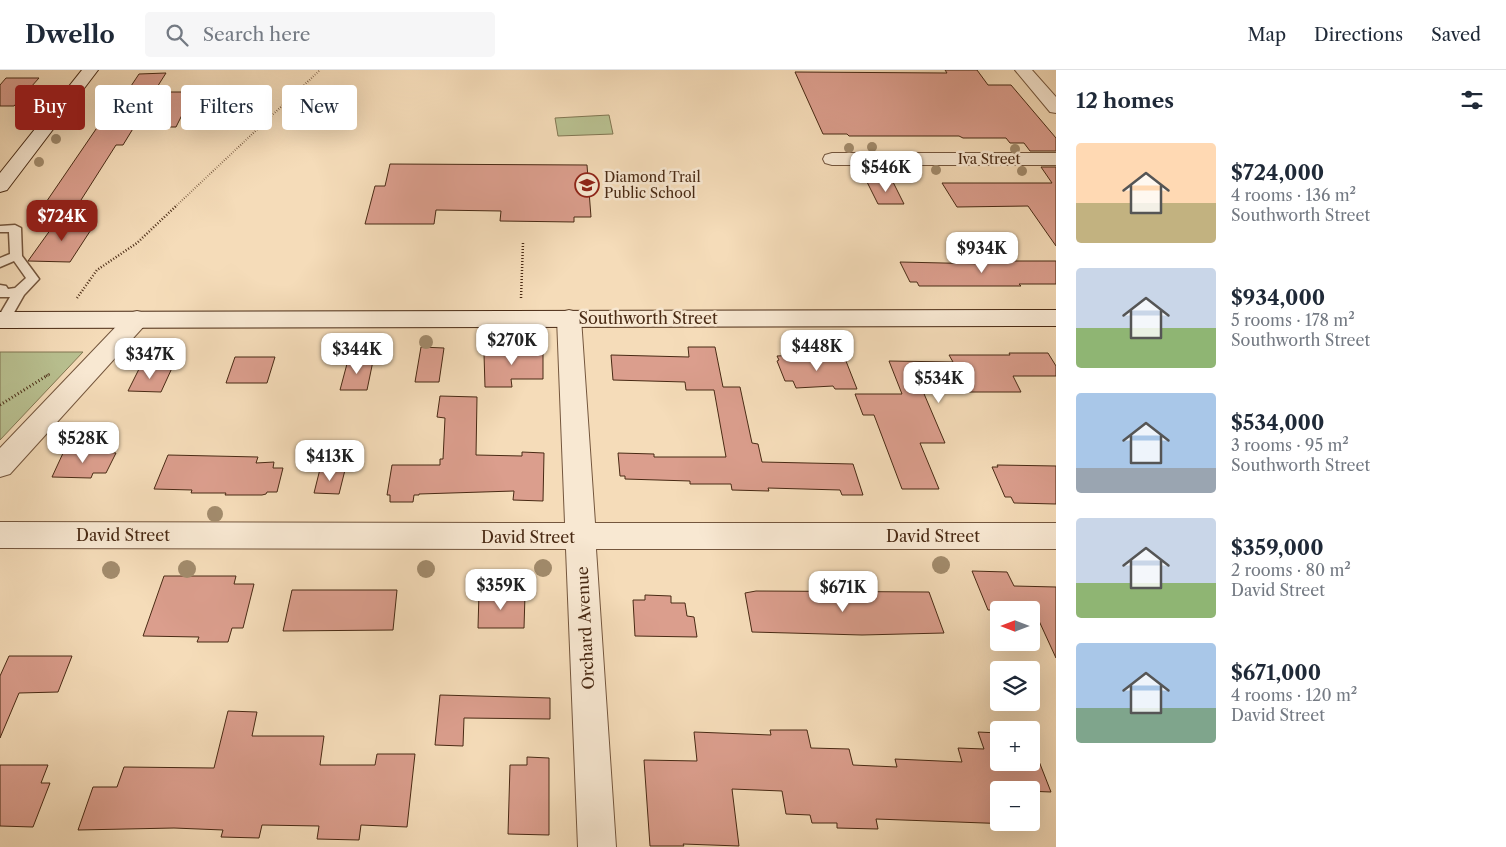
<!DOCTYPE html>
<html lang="en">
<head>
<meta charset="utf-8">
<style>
	:root { --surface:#fff; --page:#f6f6f7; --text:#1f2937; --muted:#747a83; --line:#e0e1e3; --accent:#8f2418 }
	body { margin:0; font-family:"Libre Caslon Text",serif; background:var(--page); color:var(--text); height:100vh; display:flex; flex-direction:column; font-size:19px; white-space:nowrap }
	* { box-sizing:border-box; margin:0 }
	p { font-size:16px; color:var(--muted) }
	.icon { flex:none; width:28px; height:28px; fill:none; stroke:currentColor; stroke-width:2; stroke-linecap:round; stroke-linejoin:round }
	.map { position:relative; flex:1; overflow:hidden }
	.sheet { display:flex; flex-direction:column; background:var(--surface); width:450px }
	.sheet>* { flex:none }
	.top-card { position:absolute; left:15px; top:15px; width:475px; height:45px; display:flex; gap:10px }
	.needle { width:32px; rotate:270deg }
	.buttons { position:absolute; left:990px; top:531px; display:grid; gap:10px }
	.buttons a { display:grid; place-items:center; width:50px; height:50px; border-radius:5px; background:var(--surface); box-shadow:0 5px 20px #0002; font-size:25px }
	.price { position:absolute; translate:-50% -42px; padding:0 11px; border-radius:10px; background:#fff; color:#222; font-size:16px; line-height:32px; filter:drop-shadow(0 1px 2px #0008) }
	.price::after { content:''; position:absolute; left:50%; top:30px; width:15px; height:11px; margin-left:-8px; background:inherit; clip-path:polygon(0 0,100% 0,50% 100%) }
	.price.selected { background:var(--accent); color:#fff }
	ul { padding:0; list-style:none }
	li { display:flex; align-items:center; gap:15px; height:125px; padding:0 20px }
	li span { display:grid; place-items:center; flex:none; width:140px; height:100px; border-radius:5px; color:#555 }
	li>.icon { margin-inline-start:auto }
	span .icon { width:60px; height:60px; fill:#fffc; stroke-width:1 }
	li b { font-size:21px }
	h2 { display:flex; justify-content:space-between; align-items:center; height:60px; padding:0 20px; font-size:21px }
	.tag { padding:0 18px; border-radius:5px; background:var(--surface); box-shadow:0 5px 20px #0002; font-size:18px; line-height:45px }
	.tag.selected { background:var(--accent); color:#fff }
	header { display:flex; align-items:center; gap:30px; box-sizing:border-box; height:70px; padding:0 25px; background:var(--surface); border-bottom:1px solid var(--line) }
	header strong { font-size:24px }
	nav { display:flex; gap:28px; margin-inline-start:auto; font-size:18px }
	.search { width:350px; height:45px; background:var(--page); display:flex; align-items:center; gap:12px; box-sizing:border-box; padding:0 18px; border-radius:5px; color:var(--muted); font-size:19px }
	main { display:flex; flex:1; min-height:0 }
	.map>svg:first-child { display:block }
	.green { fill:#b9c191; stroke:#817652 }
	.building { fill:#db9e8d; stroke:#492a14 }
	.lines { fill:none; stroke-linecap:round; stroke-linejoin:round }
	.lane-casing { stroke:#74563d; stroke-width:3 }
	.street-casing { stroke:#74563d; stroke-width:2 }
	.secondary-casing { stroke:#492a14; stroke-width:2 }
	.path-far2 { stroke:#492a14; stroke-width:2; stroke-dasharray:0.5 2; stroke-linecap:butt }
	.path-far1 { stroke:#492a14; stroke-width:2.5; stroke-dasharray:1 2; stroke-linecap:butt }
	.path { stroke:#492a14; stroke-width:3; stroke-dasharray:1 2.5; stroke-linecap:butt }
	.lane { fill:#f8e8d2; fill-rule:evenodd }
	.street { fill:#f8e8d2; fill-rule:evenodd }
	.secondary { fill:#f8e8d2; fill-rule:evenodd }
	.tree { fill:#a28b6c }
	.labels { text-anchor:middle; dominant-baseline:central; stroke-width:5; stroke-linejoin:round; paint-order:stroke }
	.far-street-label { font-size:14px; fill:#492a14; stroke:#f8e8d2 }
	.far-poi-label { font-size:14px; fill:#492a14; stroke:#f8e8d2; text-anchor:start }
	.street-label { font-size:16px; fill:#492a14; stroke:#f8e8d2 }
</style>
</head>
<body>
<header>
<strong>Dwello</strong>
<div class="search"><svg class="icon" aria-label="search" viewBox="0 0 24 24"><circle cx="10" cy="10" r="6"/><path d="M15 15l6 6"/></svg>Search here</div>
<nav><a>Map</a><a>Directions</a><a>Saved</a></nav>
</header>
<main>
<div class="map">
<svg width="1056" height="777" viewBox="0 0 1056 777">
	<rect width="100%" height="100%" fill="#f5dcb9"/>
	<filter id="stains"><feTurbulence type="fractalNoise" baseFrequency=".004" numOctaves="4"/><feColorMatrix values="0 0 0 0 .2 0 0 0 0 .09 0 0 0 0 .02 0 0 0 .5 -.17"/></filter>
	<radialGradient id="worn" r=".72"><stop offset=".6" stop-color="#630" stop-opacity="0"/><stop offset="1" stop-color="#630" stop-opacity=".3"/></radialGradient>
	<path class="green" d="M609 45 613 64 558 66 555 48Z
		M0 282H83L0 370Z"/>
	<path class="building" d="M945 0H977L988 15H1011L1056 68V81H1030L1024 73H1010L1006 68H963L959 66H849L847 64H823L795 2 947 3Z
		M166 3 154 22H189L187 26 192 25 176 57H134L123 75H116L74 141H40L120 24H124L129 19 139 4Z
		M6 8H39L14 36H0V15Z
		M390 94 587 95 591 147H574V152L500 151 501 141 436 140 434 154H365L375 116H385Z
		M1041 97H1056V176L1028 136 957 137 942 113H1052Z
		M867 112H893L904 134H878Z
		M56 152H96L70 192 28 191Z
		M985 191H1056V214H1019L1021 216H919L917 212H910L900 192 987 194Z
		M421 277 444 278 439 312H415Z
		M688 277H715L723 317H740L752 373 758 374 762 392 853 394 863 425H842L840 420 768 418 769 421 732 420 731 414H690V411L625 409V406H620L618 383 654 384V387H726L714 320H686L685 312 613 310 611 285 689 287Z
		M510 278 543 280V309H511L512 317H485L484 284H488V279Z
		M1009 283H1048L1056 296V306H1013L1021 322H968L963 312H919L945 373H920L939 419H902L874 345H863L855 324H902L889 291 953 292 949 285H1010Z
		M799 285 800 287 844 286 857 319H835L833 316 796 318 793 311H785L777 291 779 290 777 286Z
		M235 287H275L267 313H226Z
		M348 290 373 291 367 320H340Z
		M140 297 172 298 161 322 128 321Z
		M440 326 477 327 476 385 522 386V382L544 383 543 431 513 430 514 421 419 424V425H414L413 432H390V425H387L392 395H440V389H443L445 348 437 347Z
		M64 381 105 382 116 383 106 403H93L91 408 52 407Z
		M168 385 258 387 256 393 274 392 273 398H283L277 422H267L266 424 262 425H225L226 423H191L192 420 154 419Z
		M997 395 1056 396V434L1014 433 1011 427H1005L992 397H998Z
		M320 399 345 400 339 424 314 423Z
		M972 501 1007 502 1014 516 1056 517V588L1034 540H988Z
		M164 506H236L234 514H254L243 558H232L228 572H197L199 567 143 566Z
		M292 520H397L393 560 283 561Z
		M756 521 929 522 944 563 862 565 752 562 745 523Z
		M479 522H502V525H525L524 558H478Z
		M645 525 671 526V533H685L687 546 694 547 697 567 635 566 633 530H645Z
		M9 586H72L58 622 19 623 0 668V606Z
		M440 625 550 628V649L464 648 463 676 435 675Z
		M228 641 257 642 252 666H324L320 695H375L377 684H415L407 757 361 755 359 770 317 769 319 756 262 755 259 768 221 767 223 760 174 758 78 760 93 717H117L124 697 214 698Z
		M770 660H807L811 678 849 679 853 695 897 697 895 689 962 692 958 678 984 679 978 662 999 663V692H1031V676H1033L1051 722 999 720V752H1031V737L1038 755 876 749 878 759 837 758V753H812L810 745 786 744 782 721 732 719 739 776 683 774 684 776H650L644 690 697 691 694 662 771 665Z
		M527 687 549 688V765L508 764 510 695H527Z
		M0 695H48L41 713H50L33 757 0 756Z"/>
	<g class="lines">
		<g class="lane-casing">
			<path id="lane" d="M15 155 21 158 22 186 39 209 24 225 8 253 0 254V244L10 227H0V215L6 216 8 219 15 218 26 208 14 191 0 197V188L10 184 9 162H0V156Z"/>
		</g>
		<g class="street-casing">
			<path id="street" d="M1015 0H1032L1056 27V43L1050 42Z
				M832 83H1056V95H832L825 93 823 89 825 85Z
				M569 240 577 242 581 248 595 453H1056V479H596L616 777H578L566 479 0 478V452L565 453 557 248 561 242Z
				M137 241 145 243 149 249 145 255 10 404 0 407V378L129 243Z"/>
		</g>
		<g class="secondary-casing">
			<path id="secondary" d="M82 0H98L7 120 0 122V103Z
				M1056 240V256L0 258V242Z"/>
		</g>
		<path class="path-far2" d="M175 137 320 0"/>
		<path class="path-far1" d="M77 228 97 200 137 173 176 136
			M521 228 523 173
			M46 306 50 304"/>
		<path class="path" d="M0 335 48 305"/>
		<use href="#lane" class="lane"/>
		<use href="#street" class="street"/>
		<use href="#secondary" class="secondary"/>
	</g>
	<g class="tree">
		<circle cx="78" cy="42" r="5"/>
		<circle cx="56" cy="69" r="5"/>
		<circle cx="872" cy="77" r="5"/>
		<circle cx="849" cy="78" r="5"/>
		<circle cx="1015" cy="79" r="5"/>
		<circle cx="39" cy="92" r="5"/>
		<circle cx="936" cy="100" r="5"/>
		<circle cx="1022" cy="101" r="5"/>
		<circle cx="861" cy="105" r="5"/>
		<circle cx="877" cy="105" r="5"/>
		<circle cx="426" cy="272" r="7"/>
		<circle cx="215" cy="444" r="8"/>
		<circle cx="941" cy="495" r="9"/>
		<circle cx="543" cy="498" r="9"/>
		<circle cx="187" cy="499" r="9"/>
		<circle cx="426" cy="499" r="9"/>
		<circle cx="111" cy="500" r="9"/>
	</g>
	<defs>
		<g id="school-ring" transform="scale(1.25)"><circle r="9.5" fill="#f8e8d2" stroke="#8f2418" stroke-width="1.5"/><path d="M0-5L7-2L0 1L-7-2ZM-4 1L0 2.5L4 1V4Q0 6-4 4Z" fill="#8f2418"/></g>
	</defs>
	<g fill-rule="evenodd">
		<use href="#school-ring" x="587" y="115"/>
	</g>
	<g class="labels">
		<g class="far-street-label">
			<text x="989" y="89">Iva Street</text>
		</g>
		<g class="far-poi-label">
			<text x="604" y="107">Diamond Trail<tspan x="604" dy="16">Public School</tspan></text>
		</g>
		<g class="street-label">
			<text x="648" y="248">Southworth Street</text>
			<text x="123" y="465">David Street</text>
			<text x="933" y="466">David Street</text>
			<text x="528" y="467">David Street</text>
			<text transform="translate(585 558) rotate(-93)">Orchard Avenue</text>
		</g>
	</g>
	<rect width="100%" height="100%" filter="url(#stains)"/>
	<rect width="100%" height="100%" fill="url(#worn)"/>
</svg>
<div class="buttons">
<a><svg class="needle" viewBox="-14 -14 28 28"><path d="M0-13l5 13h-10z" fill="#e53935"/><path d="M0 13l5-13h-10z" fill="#747a83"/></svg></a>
<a><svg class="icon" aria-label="layers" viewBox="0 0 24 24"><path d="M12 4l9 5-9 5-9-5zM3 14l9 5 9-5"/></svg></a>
<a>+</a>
<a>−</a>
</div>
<b class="price" style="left:886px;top:123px">$546K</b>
<b class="price selected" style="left:62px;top:172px">$724K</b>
<b class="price" style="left:982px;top:204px">$934K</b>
<b class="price" style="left:512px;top:296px">$270K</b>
<b class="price" style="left:817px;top:302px">$448K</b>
<b class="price" style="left:357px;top:305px">$344K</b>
<b class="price" style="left:150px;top:310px">$347K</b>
<b class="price" style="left:939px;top:334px">$534K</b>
<b class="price" style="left:83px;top:394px">$528K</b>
<b class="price" style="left:330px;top:412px">$413K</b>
<b class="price" style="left:501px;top:541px">$359K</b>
<b class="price" style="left:843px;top:543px">$671K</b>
<div class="top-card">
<a class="tag selected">Buy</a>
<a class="tag">Rent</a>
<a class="tag">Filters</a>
<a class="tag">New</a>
</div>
</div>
<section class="sheet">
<h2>12 homes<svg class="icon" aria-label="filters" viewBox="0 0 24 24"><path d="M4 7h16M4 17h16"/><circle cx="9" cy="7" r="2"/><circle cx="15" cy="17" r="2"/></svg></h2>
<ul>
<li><span style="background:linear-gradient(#ffd9b3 60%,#c2b280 0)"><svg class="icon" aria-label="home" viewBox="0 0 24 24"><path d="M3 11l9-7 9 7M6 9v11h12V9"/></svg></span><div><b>$724,000</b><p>4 rooms · 136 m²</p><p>Southworth Street</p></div></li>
<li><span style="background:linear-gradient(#c9d6e8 60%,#8fb573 0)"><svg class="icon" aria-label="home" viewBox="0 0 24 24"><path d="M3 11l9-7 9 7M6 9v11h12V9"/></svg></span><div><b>$934,000</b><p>5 rooms · 178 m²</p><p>Southworth Street</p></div></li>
<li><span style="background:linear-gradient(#a9c7e8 75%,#9aa5b1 0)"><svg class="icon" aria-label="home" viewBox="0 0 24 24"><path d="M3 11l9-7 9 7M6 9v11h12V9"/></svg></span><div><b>$534,000</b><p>3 rooms · 95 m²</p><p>Southworth Street</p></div></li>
<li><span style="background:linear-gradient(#c9d6e8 65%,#8fb573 0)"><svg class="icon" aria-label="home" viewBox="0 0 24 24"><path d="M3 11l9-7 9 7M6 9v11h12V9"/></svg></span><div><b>$359,000</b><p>2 rooms · 80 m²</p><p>David Street</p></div></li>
<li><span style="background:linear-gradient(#a9c7e8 65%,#7fa58c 0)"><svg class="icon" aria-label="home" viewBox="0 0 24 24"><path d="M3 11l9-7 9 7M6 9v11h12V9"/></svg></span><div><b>$671,000</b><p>4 rooms · 120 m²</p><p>David Street</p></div></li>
</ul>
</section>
</main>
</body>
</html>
